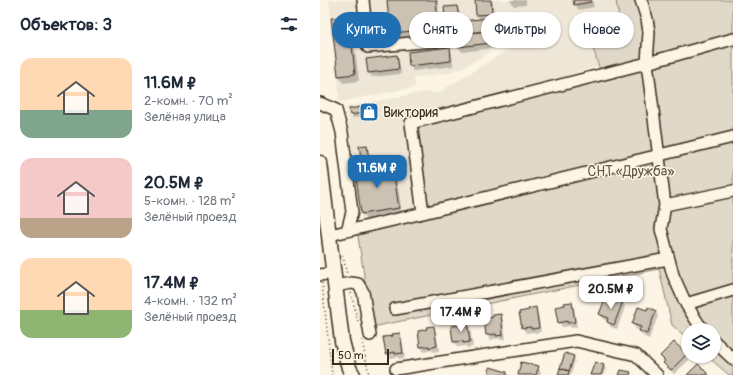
<!DOCTYPE html>
<html lang="ru">
<head>
<meta charset="utf-8">
<style>
	:root { --surface:#fff; --page:#f2f2f3; --text:#1f2937; --muted:#747a83; --accent:#1f6fb2 }
	body { margin:0; font-family:Pangolin,sans-serif; background:var(--page); color:var(--text); height:100vh; display:flex; flex-direction:column; font-size:15px; white-space:nowrap }
	* { box-sizing:border-box; margin:0 }
	p { font-size:13px; color:var(--muted) }
	.icon { flex:none; width:22px; height:22px; fill:none; stroke:currentColor; stroke-width:2; stroke-linecap:round; stroke-linejoin:round }
	.map { position:relative; flex:1; overflow:hidden }
	.sheet { display:flex; flex-direction:column; background:var(--surface); width:320px }
	.sheet>* { flex:none }
	.top-card { position:absolute; left:12px; top:12px; width:341px; height:36px; display:flex; gap:8px }
	.tools { position:absolute; left:361px; top:323px; display:grid; gap:8px }
	.tools a { display:grid; place-items:center; width:40px; height:40px; border-radius:50%; background:var(--surface); box-shadow:0 1px 3px #0004; font-size:20px }
	.scale { position:absolute; left:12px; bottom:10px; width:57px; box-sizing:border-box; padding-left:4px; border:2px solid #3b2a1e; border-top:0; font-size:11px; line-height:14px; white-space:nowrap; color:#3b2a1e; -webkit-text-stroke:3px #fcf5e5; paint-order:stroke }
	.price { position:absolute; translate:-50% -34px; padding:0 9px; border-radius:8px; background:#fff; color:#222; font-size:13px; line-height:26px; filter:drop-shadow(0 1px 2px #0008) }
	.price::after { content:''; position:absolute; left:50%; top:24px; width:12px; height:9px; margin-left:-6px; background:inherit; clip-path:polygon(0 0,100% 0,50% 100%) }
	.price.selected { background:var(--accent); color:#fff }
	ul { padding:0; list-style:none }
	li { display:flex; align-items:center; gap:12px; height:100px; padding:0 20px }
	li span { display:grid; place-items:center; flex:none; width:112px; height:80px; border-radius:12px; color:#555 }
	li>.icon { margin-inline-start:auto }
	span .icon { width:48px; height:48px; fill:#fffc; stroke-width:1 }
	li b { font-size:17px }
	h2 { display:flex; justify-content:space-between; align-items:center; height:48px; padding:0 20px; font-size:17px }
	.tag { padding:0 14px; border-radius:18px; background:var(--surface); box-shadow:0 1px 3px #0004; font-size:14px; line-height:36px }
	.tag.selected { background:var(--accent); color:#fff }
	main { display:flex; flex:1; min-height:0 }
	.map>svg:first-child { display:block }
	.built { fill:#eee6d6 }
	.green { fill:#e0d8c8; stroke:#8e8173 }
	.shadow { fill:#0003 }
	.building { fill:#ccc2b3; stroke:#3b2a1e }
	.lines { fill:none; stroke-linecap:round; stroke-linejoin:round }
	.minor-casing { stroke:#3b2a1e; stroke-width:14 }
	.major-casing { stroke:#3b2a1e; stroke-width:17 }
	.path { stroke:#3b2a1e; stroke-width:1.5; stroke-dasharray:1 3; stroke-linecap:butt }
	.minor { stroke:#fcf5e5; stroke-width:11 }
	.major { stroke:#fcf5e5; stroke-width:14 }
	.labels { text-anchor:middle; dominant-baseline:central; stroke-width:3; stroke-linejoin:round; paint-order:stroke }
	.poi-label { font-size:14px; fill:#3b2a1e; stroke:#fcf5e5; text-anchor:start }
	.park-label { font-size:14px; fill:#645648; stroke:#fcf5e5 }
</style>
</head>
<body>
<main>
<section class="sheet">
<h2>Объектов: 3<svg class="icon" aria-label="filters" viewBox="0 0 24 24"><path d="M4 7h16M4 17h16"/><circle cx="9" cy="7" r="2"/><circle cx="15" cy="17" r="2"/></svg></h2>
<ul>
<li><span style="background:linear-gradient(#ffd9b3 65%,#7fa58c 0)"><svg class="icon" aria-label="home" viewBox="0 0 24 24"><path d="M3 11l9-7 9 7M6 9v11h12V9"/></svg></span><div><b>11.6M ₽</b><p>2-комн. · 70 m²</p><p>Зелёная улица</p></div></li>
<li><span style="background:linear-gradient(#f6c9c9 75%,#b9a48a 0)"><svg class="icon" aria-label="home" viewBox="0 0 24 24"><path d="M3 11l9-7 9 7M6 9v11h12V9"/></svg></span><div><b>20.5M ₽</b><p>5-комн. · 128 m²</p><p>Зелёный проезд</p></div></li>
<li><span style="background:linear-gradient(#ffd9b3 65%,#8fb573 0)"><svg class="icon" aria-label="home" viewBox="0 0 24 24"><path d="M3 11l9-7 9 7M6 9v11h12V9"/></svg></span><div><b>17.4M ₽</b><p>4-комн. · 132 m²</p><p>Зелёный проезд</p></div></li>
</ul>
</section>
<div class="map">
<svg width="413" height="375" viewBox="0 0 413 375">
	<rect width="100%" height="100%" fill="#fcf5e5"/>
	<filter id="ink" filterUnits="userSpaceOnUse"><feTurbulence type="fractalNoise" baseFrequency=".025" numOctaves="2"/><feDisplacementMap in="SourceGraphic" scale="8" xChannelSelector="R" yChannelSelector="G"/><feConvolveMatrix kernelMatrix="1 2 1 2 8 2 1 2 1" color-interpolation-filters="sRGB"/></filter>
	<g filter="url(#ink)">
		<path class="built" d="M9 0H296L300 24 267 30 279 66 187 93 86 119 99 205 98 213 43 225 26 107 104 92 120 93 126 88 194 46 213 43 205 11 178 13 183 44 140 69 134 70 132 72 94 78 95 87 19 102 18 76Z"/>
		<path class="green" d="M296 0H413V375H409L387 356H394V330H368V339L352 325 339 269 52 327 37 230 101 213 90 121 281 73 267 29 300 24Z"/>
		<path class="shadow" d="M68 0H118L121 36 75 39 71 32Z
			M156 0H171L173 3 174 19H167L170 24 173 48 142 52 139 47 136 21 128 22 126 19 137 7 139 10 140 22 160 20 157 15Z
			M190 0H206V5L194 6Z
			M254 0H272L274 7 258 10Z
			M28 18 32 24 39 81 23 83 19 76 13 19Z
			M129 48 132 53 133 66 93 71 90 66Z
			M77 56 79 61 81 74 52 77 49 72Z
			M48 107 51 115 33 118 30 110Z
			M46 146 48 149 50 166H45L43 163 41 147Z
			M72 165 76 172 82 215 46 220 42 213Z
			M295 302H303L305 307 297 329 291 327 287 321 283 319 280 314Z
			M252 303 254 308 257 327 251 328 250 326 242 327 239 322Z
			M215 309 218 314 221 332 215 333 214 332 206 333 203 328Z
			M335 311 338 316 329 339 323 336 320 331 316 329 313 324 327 312Z
			M180 315 183 320 186 339 180 340 179 338 170 340 167 335Z
			M147 323 150 328 153 347 147 348 146 346 137 347 134 342 141 325Z
			M114 327 116 332 119 351 113 352 112 350 104 352 101 347Z
			M80 334 82 339 85 358 79 359 78 357 70 358 67 353 74 337Z
			M366 355 369 360 354 374 348 368 341 356Z
			M254 357 255 360 251 375H239Z
			M284 366 286 369 284 375H272Z
			M218 367 221 372 220 375H199Z"/>
		<path class="building" d="M67 0H116L118 29 70 33Z
			M155 0H171L172 14 156 15Z
			M253 0H271V2L254 5Z
			M137 6 139 18 125 20 124 7Z
			M29 17 35 74 18 76 11 18Z
			M168 18 169 31 137 34 135 22Z
			M169 31 171 43 138 47 137 34Z
			M130 47 131 61 89 66 88 52Z
			M77 55 79 69 48 73 46 59Z
			M48 106 49 112 30 115 29 109Z
			M47 145 49 162 42 163 39 146Z
			M72 164 79 208 41 214 35 169Z
			M286 297 294 301 295 298 303 301 294 325 287 322 288 318 279 314Z
			M252 302 255 322 247 323V321L238 323 235 307 245 305 244 303Z
			M216 307 219 328 211 329V327L202 328 199 312 209 310 208 309Z
			M318 307 327 310 328 307 336 311 327 334 319 331 321 327 312 324Z
			M181 314 183 335 176 336V334L166 335 164 319 173 317V315Z
			M147 322 150 342 143 343V341L133 342 131 326 140 325V323Z
			M114 326 117 346 109 348V346L100 347 98 331 107 329 106 327Z
			M80 333 83 353 75 354V352L66 354 63 337 73 336 72 334Z
			M354 342 367 354 351 370 343 363 345 361 340 356Z
			M245 353 254 356 249 371 240 368Z
			M201 362 219 366 216 375H198Z
			M275 362 284 365 281 375H270Z
			M378 364 389 375H367Z
			M170 367 187 372V375H168Z
			M240 368 249 371 248 375H238Z
			M301 370 311 372 310 375H299Z"/>
		<g class="lines">
			<g class="minor-casing">
				<path id="minor" d="M43 0 48 47 124 40
					M321 0 327 19 329 32 327 63 345 205 341 229 353 275 366 304 378 323 384 330
					M0 103 16 110 22 132 32 212 27 231
					M345 205 413 191
					M103 213 91 123 327 63 413 39
					M10 235 103 213 413 137
					M0 275 14 273
					M16 286 31 283 38 284 43 292 50 335
					M366 304 413 290
					M75 309 348 259
					M394 341 413 359
					M76 369 256 341 316 355 337 375"/>
			</g>
			<g class="major-casing">
				<path id="major" d="M0 163 22 341 29 368 33 375"/>
			</g>
			<path class="path" d="M23 256 27 275
				M2 283 12 375
				M31 293 38 322
				M42 340 49 375"/>
			<use href="#minor" class="minor"/>
			<use href="#major" class="major"/>
		</g>
	</g>
	<defs>
		<g id="shop-square" transform="scale(1)"><rect x="-9" y="-9" width="18" height="18" rx="4" fill="#1f6fb2" stroke="#fcf5e5"/><path d="M-5-2.5h2.3a2.7 3.5 0 0 1 5.4 0H5L5.5 6h-11ZM-1.5-2.5h3a1.5 2.3 0 0 0-3 0Z" fill="#fff"/></g>
	</defs>
	<g fill-rule="evenodd">
		<use href="#shop-square" x="49" y="112"/>
	</g>
	<g class="labels">
		<g class="poi-label">
			<text x="63" y="112">Виктория</text>
		</g>
		<g class="park-label">
			<text x="311" y="171">СНТ «Дружба»</text>
		</g>
	</g>
</svg>
<div class="tools">
<a><svg class="icon" aria-label="layers" viewBox="0 0 24 24"><path d="M12 4l9 5-9 5-9-5zM3 14l9 5 9-5"/></svg></a>
</div>
<div class="scale">50 m</div>
<b class="price selected" style="left:57px;top:189px">11.6M ₽</b>
<b class="price" style="left:291px;top:310px">20.5M ₽</b>
<b class="price" style="left:141px;top:333px">17.4M ₽</b>
<div class="top-card">
<a class="tag selected">Купить</a>
<a class="tag">Снять</a>
<a class="tag">Фильтры</a>
<a class="tag">Новое</a>
</div>
</div>
</main>
</body>
</html>
